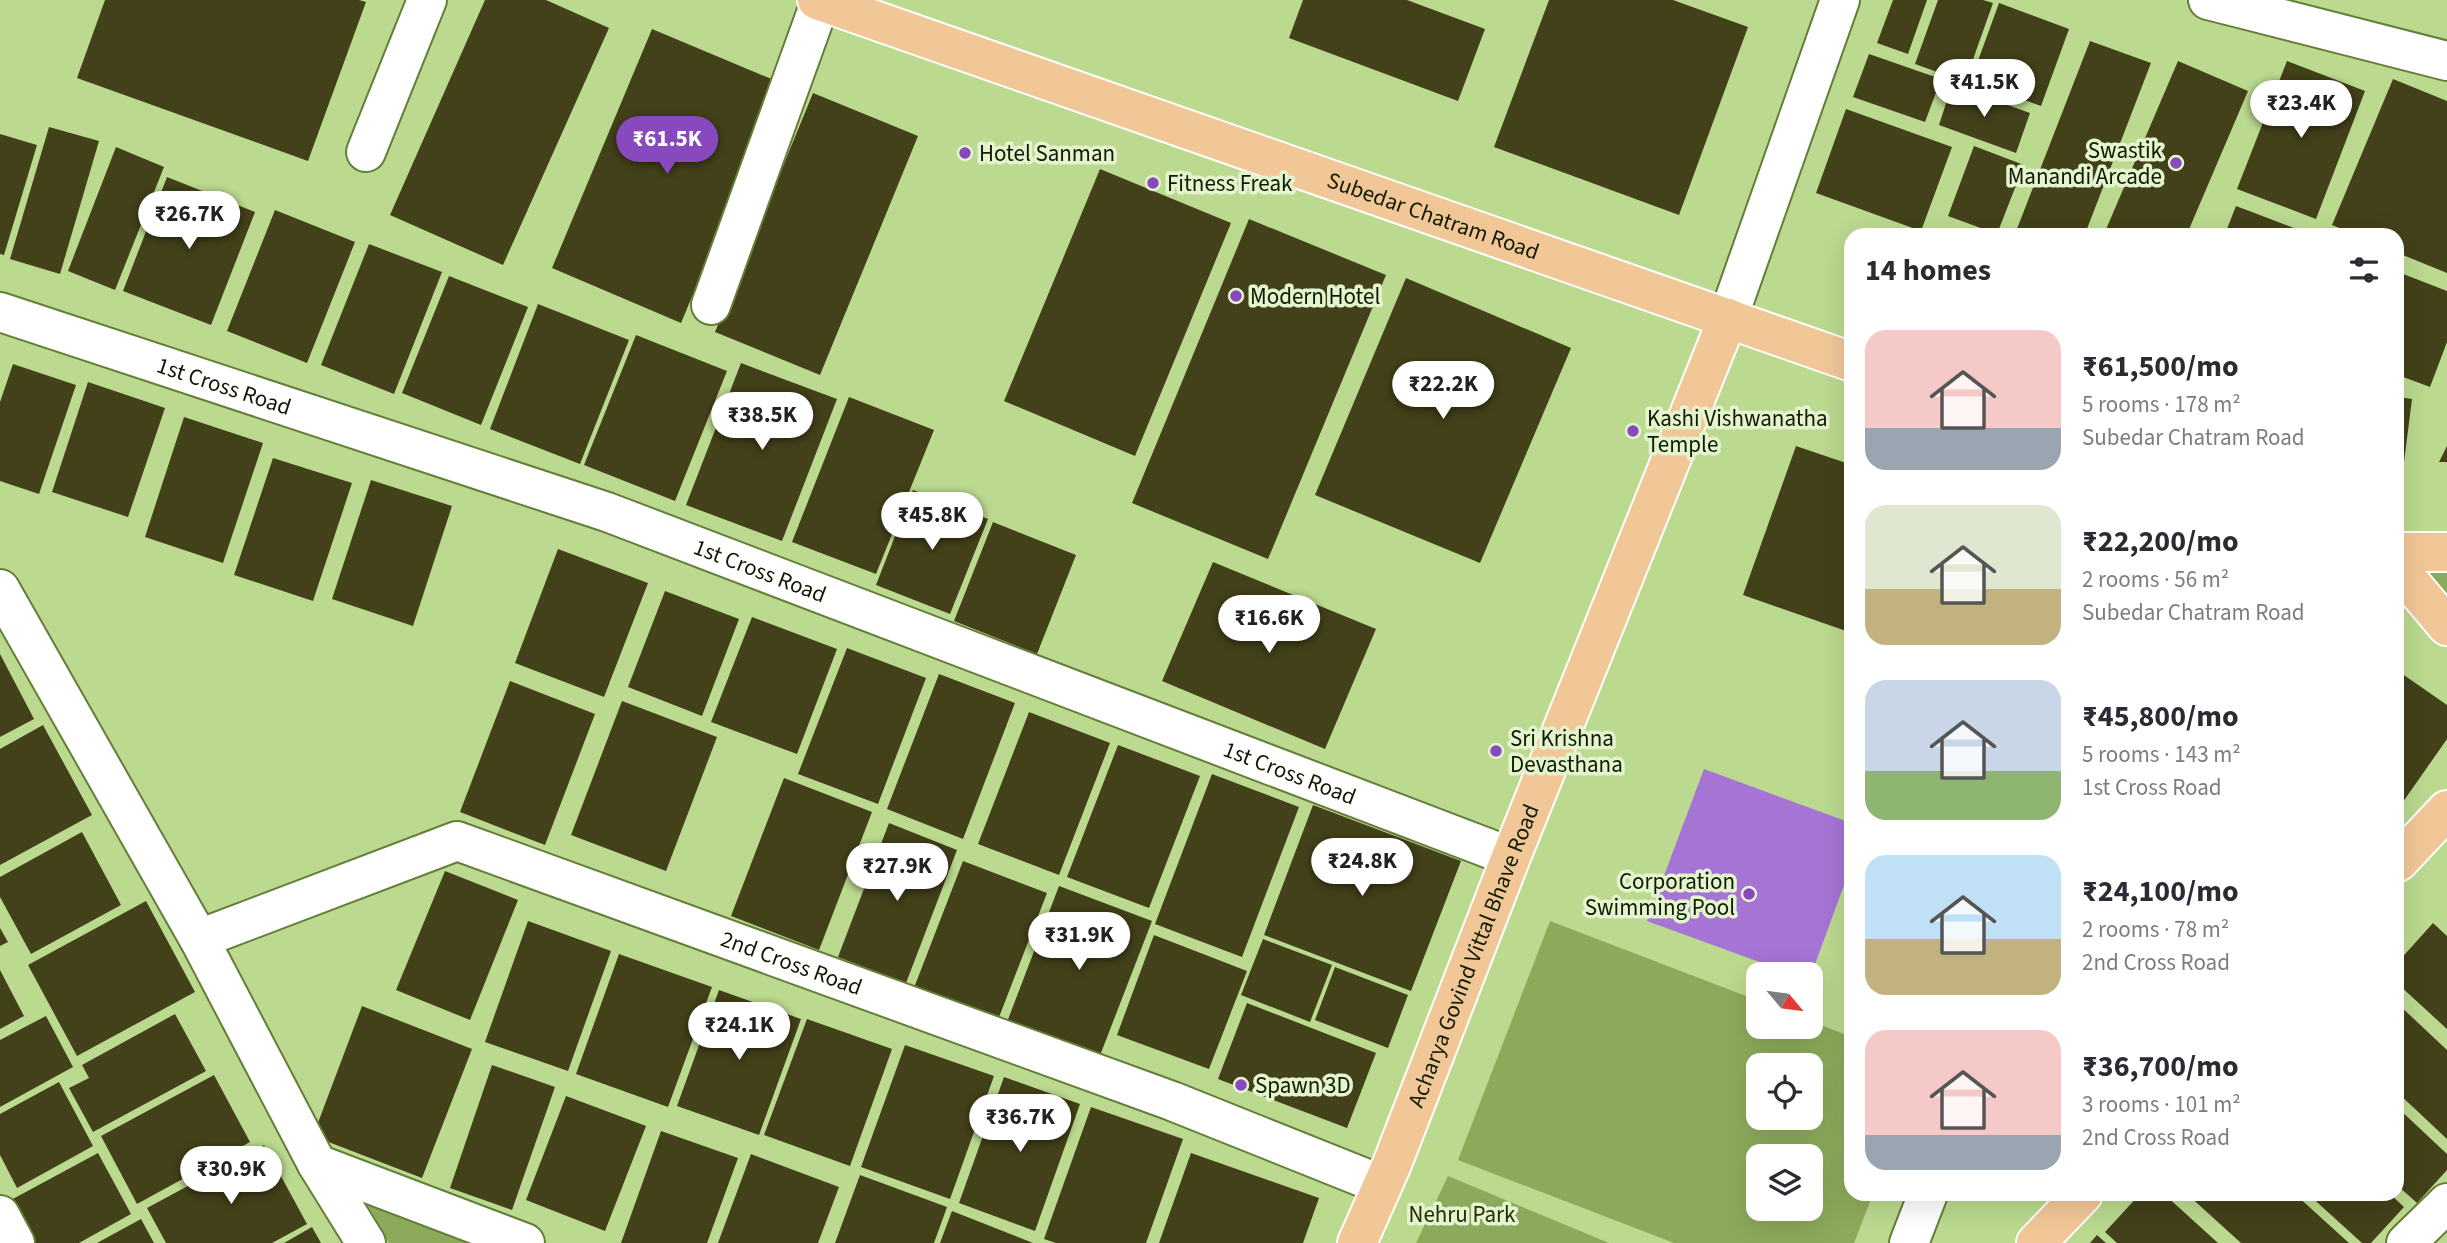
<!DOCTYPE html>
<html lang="en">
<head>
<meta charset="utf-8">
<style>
	:root { --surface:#fff; --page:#f7f7f7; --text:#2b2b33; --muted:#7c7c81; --accent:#8849be }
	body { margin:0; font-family:"Source Sans 3",sans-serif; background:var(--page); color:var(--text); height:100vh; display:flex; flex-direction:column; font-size:26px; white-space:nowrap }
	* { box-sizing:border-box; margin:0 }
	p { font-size:23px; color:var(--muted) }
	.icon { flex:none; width:38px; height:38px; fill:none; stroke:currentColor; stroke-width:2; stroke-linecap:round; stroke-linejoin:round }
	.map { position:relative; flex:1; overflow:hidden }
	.sheet { position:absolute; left:1844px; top:228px; width:560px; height:973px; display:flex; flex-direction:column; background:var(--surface); border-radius:21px; box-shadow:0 7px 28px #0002 }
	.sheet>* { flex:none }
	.needle { width:46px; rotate:119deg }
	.buttons { position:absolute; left:1746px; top:962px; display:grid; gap:14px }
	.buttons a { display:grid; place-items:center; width:77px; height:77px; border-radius:14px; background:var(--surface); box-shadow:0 7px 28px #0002; font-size:35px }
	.price { position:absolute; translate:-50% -60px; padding:0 16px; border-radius:24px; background:#fff; color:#222; font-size:23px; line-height:46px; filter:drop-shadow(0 2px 4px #0008) }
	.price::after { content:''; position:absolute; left:50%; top:42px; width:21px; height:16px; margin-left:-10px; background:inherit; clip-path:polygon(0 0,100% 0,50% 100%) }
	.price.active { background:var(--accent); color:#fff }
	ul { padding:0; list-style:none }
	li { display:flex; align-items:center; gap:21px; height:175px; padding:0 21px }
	li span { display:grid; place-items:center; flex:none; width:196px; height:140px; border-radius:21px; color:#555 }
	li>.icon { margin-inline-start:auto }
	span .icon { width:84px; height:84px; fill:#fffc; stroke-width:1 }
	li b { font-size:30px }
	h2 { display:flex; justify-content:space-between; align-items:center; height:84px; padding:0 21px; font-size:30px }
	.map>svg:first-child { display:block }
	.green { fill:#8caa5b; fill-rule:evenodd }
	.water { fill:#a574d5 }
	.building { fill:#434119 }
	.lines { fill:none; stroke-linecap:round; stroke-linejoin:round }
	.minor-casing { stroke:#647e37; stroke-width:42 }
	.major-casing { stroke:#fff; stroke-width:42 }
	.minor { stroke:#fff; stroke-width:38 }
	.major { stroke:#f1c798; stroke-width:38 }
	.poi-dot { fill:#8849be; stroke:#e4f4cf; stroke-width:2.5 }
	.labels { text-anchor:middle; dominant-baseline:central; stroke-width:7; stroke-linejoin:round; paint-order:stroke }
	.poi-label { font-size:23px; fill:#101a00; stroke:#e4f4cf; text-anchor:start }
	.street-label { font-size:23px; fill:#101a00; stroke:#e4f4cf }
	.park-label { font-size:23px; fill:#212f01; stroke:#e4f4cf }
</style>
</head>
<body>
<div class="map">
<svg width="2447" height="1243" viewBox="0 0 2447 1243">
	<rect width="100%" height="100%" fill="#bbd98f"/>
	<path class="green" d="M2411 565H2447V611Z
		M1550 921 1759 1001V1027H1811V1021L1851 1037 1852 1194H1873L1854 1243H1674L1458 1160ZM1759 1066H1811V1118H1759ZM1759 1157H1811V1209H1759Z
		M1448 1176 1609 1243H1416Z
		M364 1199 474 1243H389Z"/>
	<path class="water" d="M1704 769 1851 823V866L1811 975H1795L1647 921Z"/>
	<path class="building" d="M105 0H359L366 2 308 161 77 78Z
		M485 0H546L609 28 503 265 390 215Z
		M1303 0H1407L1485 29 1458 101 1289 38Z
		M1549 0H1673L1748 27 1679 215 1494 147Z
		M1893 0H1927L1908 54 1877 43Z
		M1938 0H1983L1993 3 1965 82 1915 64Z
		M1999 3 2069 29 2041 106 1971 80Z
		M652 29 781 83 681 323 552 268Z
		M2090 41 2151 63 2085 234H2015Z
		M1869 54 1941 79 1925 122 1853 97Z
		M2178 61 2248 91 2187 234H2104Z
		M2287 61 2365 91 2316 219 2237 189Z
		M2393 79 2447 101V273L2398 253V234H2354L2332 225Z
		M1952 85 2030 113 2016 153 1939 125Z
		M813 93 918 136 820 375 715 332Z
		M1846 109 1952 147 1921 231 1816 193Z
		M49 127 99 141 60 274 10 259Z
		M0 134 37 145 4 255 0 254Z
		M1974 146 2024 165 1997 234 1948 216Z
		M116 147 164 167 115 290 68 271Z
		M1100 169 1231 223 1135 456 1004 401Z
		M167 177 255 212 211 325 123 291Z
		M2236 206 2310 234H2225Z
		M275 210 355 242 307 363 227 331Z
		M1249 219 1386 275 1268 559 1132 503Z
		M369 244 442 272 394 394 321 365Z
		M2398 272 2447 291V342L2430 387 2398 375Z
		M449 276 528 307 481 425 402 393Z
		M1406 278 1571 348 1480 563 1315 495Z
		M538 304 629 340 580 464 490 429Z
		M636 335 727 371 675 501 584 465Z
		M741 363 837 399 782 541 686 505Z
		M13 364 76 385 39 494 0 481V402Z
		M88 382 165 408 128 517 52 492Z
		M849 397 934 430 876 574 792 542Z
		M2398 397 2412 399 2403 470 2398 469Z
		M184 417 263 443 223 563 145 537Z
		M1796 446 1852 465V633L1743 595Z
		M2447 446V462H2439Z
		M273 458 352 483 313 601 234 575Z
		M371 480 452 506 413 626 332 599Z
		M913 490 988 519 950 614 876 585Z
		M993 522 1076 555 1037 654 954 621Z
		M558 549 648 583 604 697 515 663Z
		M1213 562 1376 629 1325 749 1162 681Z
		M665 591 739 619 702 716 628 687Z
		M752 617 837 649 797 754 711 722Z
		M847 648 926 678 878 804 798 774Z
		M0 654 34 719 0 737Z
		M2398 671 2447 705V739L2398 809Z
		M939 674 1015 703 963 839 887 809Z
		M510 681 595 714 545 845 460 812Z
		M622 701 717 737 666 871 571 835Z
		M1029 712 1110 743 1059 875 978 844Z
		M43 725 92 815 0 865V749Z
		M1118 745 1200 776 1149 908 1067 877Z
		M1212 774 1299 807 1242 957 1155 924Z
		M784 778 872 812 819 950 731 916Z
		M1313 805 1461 861 1411 991 1264 935Z
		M889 823 957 850 906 983 838 957Z
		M82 832 121 905 31 954 0 897V877Z
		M963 861 1047 893 996 1025 912 993Z
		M445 871 518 900 470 1020 396 990Z
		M1059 886 1152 921 1099 1058 1007 1022Z
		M146 901 195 992 77 1056 28 965Z
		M528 921 611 951 568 1071 485 1042Z
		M2433 923 2447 936V1029L2398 984V962Z
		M0 928 8 942 0 946Z
		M1154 935 1247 971 1209 1069 1117 1035Z
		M1263 939 1332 965 1310 1022 1241 995Z
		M619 954 712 987 668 1107 576 1074Z
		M1335 967 1408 995 1388 1048 1315 1020Z
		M0 970 24 1016 0 1029Z
		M719 990 801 1019 759 1135 677 1106Z
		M1247 1003 1376 1053 1347 1128 1218 1079Z
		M2398 1004 2447 1050V1139L2398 1093Z
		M362 1006 472 1049 422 1178 313 1136Z
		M175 1014 206 1071 93 1132 69 1088 89 1078 82 1065Z
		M46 1016 73 1067 0 1107V1040Z
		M807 1019 892 1049 850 1166 764 1135Z
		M905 1045 994 1076 950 1199 861 1167Z
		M492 1065 555 1087 512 1210 450 1188Z
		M214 1075 250 1142 137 1204 101 1136Z
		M1004 1077 1080 1104 1035 1231 959 1203Z
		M59 1082 93 1146 17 1188 0 1155V1114Z
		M566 1096 646 1126 605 1231 526 1200Z
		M1091 1107 1183 1139 1146 1243H1056L1044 1239Z
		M2398 1108 2447 1154V1170L2417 1203 2398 1186Z
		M661 1131 738 1158 707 1243H621Z
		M264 1145 307 1224 272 1243H166L147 1208Z
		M98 1153 131 1214 79 1243H31L9 1201Z
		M1191 1153 1319 1198 1303 1243H1159Z
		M751 1154 839 1187 818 1243H718Z
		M860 1175 947 1207 934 1243H835Z
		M2140 1194H2164L2218 1243H2117L2105 1232Z
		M2187 1194H2295L2349 1243H2241Z
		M2308 1194H2390L2404 1207 2371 1243H2362Z
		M952 1211 1033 1243H940Z
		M141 1219 154 1243H97Z
		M312 1227 321 1243H284Z
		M2097 1235 2106 1243H2090Z"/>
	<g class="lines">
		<g class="minor-casing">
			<g id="minor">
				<path d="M2208 0 2447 61"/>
				<path d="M366 152 427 0"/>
				<path d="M711 305 821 0"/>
				<path id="s1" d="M0 312 607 512 1511 857"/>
				<path d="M1728 318 1840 0"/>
				<path d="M0 589 199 939 317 1164 366 1243"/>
				<path id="s2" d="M199 939 457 841 1172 1101 1382 1185"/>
				<path d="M317 1164 525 1243"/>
				<path d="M0 1215 15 1243"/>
				<path d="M1909 1243 1928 1194"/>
				<path d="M2406 1243 2447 1203"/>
			</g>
		</g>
		<g class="major-casing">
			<g id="major">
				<path id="s3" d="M817 0 1852 362"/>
				<path d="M2398 552H2447"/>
				<path d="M2398 568 2447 626"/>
				<path d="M2398 862 2447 810"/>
				<path id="s4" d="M1357 1243 1392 1164 1511 857 1728 318"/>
				<path d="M2036 1243 2083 1194"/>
			</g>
		</g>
		<use href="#minor" class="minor"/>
		<use href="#major" class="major"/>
	</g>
	<g class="poi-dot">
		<circle cx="965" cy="153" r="7"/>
		<circle cx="2176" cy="163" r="7"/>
		<circle cx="1153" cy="183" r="7"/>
		<circle cx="1236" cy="296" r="7"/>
		<circle cx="1633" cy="431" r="7"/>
		<circle cx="1496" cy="751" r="7"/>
		<circle cx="1749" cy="894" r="7"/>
		<circle cx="1241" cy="1085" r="7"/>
	</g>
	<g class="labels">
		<g class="poi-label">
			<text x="2162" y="150" text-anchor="end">Swastik<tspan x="2162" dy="26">Manandi Arcade</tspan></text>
			<text x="979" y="153">Hotel Sanman</text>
			<text x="1167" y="183">Fitness Freak</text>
			<text x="1250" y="296">Modern Hotel</text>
			<text x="1647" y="418">Kashi Vishwanatha<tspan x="1647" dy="26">Temple</tspan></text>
			<text x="1510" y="738">Sri Krishna<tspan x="1510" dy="26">Devasthana</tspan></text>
			<text x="1735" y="881" text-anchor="end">Corporation<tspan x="1735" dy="26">Swimming Pool</tspan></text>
			<text x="1255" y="1085">Spawn 3D</text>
		</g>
		<g class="street-label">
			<text stroke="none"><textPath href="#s3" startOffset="653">Subedar Chatram Road</textPath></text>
			<text stroke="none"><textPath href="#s1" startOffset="236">1st Cross Road</textPath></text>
			<text stroke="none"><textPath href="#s1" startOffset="803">1st Cross Road</textPath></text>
			<text stroke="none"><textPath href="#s1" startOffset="1370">1st Cross Road</textPath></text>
			<text stroke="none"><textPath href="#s4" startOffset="310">Acharya Govind Vittal Bhave Road</textPath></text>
			<text stroke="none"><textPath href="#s2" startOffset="632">2nd Cross Road</textPath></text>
		</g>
		<g class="park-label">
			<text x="1462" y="1214">Nehru Park</text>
		</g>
	</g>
</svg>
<div class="buttons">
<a><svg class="needle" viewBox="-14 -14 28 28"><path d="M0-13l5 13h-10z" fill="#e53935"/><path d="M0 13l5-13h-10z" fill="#7c7c81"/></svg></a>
<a><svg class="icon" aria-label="locate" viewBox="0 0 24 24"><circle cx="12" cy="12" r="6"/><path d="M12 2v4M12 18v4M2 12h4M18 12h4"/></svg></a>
<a><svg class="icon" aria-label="layers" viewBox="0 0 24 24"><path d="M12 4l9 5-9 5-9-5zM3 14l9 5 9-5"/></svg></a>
</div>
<b class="price" style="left:1984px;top:119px">₹41.5K</b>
<b class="price" style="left:2301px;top:140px">₹23.4K</b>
<b class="price active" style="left:667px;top:176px">₹61.5K</b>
<b class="price" style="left:189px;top:251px">₹26.7K</b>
<b class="price" style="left:1443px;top:421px">₹22.2K</b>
<b class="price" style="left:762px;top:452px">₹38.5K</b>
<b class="price" style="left:932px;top:552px">₹45.8K</b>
<b class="price" style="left:1269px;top:655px">₹16.6K</b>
<b class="price" style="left:1362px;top:898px">₹24.8K</b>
<b class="price" style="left:897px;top:903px">₹27.9K</b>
<b class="price" style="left:1079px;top:972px">₹31.9K</b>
<b class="price" style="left:739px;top:1062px">₹24.1K</b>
<b class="price" style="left:1020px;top:1154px">₹36.7K</b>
<b class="price" style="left:231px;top:1206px">₹30.9K</b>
<section class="sheet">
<h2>14 homes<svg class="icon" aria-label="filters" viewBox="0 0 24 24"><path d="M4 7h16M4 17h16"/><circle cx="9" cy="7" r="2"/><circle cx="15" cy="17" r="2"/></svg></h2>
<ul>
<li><span style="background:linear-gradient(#f6c9c9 70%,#9aa5b1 0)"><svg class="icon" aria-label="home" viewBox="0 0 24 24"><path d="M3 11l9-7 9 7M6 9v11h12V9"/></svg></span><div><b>₹61,500/mo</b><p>5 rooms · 178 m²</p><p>Subedar Chatram Road</p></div></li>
<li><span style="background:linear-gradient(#dfe7d0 60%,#c2b280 0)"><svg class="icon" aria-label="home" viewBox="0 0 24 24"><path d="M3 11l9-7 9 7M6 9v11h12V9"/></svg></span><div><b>₹22,200/mo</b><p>2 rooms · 56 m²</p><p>Subedar Chatram Road</p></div></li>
<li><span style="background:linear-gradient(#c9d6e8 65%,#8fb573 0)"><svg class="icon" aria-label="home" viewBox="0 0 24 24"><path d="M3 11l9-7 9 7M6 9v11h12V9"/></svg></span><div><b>₹45,800/mo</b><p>5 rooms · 143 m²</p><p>1st Cross Road</p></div></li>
<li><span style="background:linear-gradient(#bfe0f5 60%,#c2b280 0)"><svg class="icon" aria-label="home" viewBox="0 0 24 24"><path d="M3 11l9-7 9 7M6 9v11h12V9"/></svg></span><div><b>₹24,100/mo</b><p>2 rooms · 78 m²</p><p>2nd Cross Road</p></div></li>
<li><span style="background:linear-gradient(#f6c9c9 75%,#9aa5b1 0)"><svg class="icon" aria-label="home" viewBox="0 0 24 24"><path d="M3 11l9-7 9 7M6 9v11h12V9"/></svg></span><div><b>₹36,700/mo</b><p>3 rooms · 101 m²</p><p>2nd Cross Road</p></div></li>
</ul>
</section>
</div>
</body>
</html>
